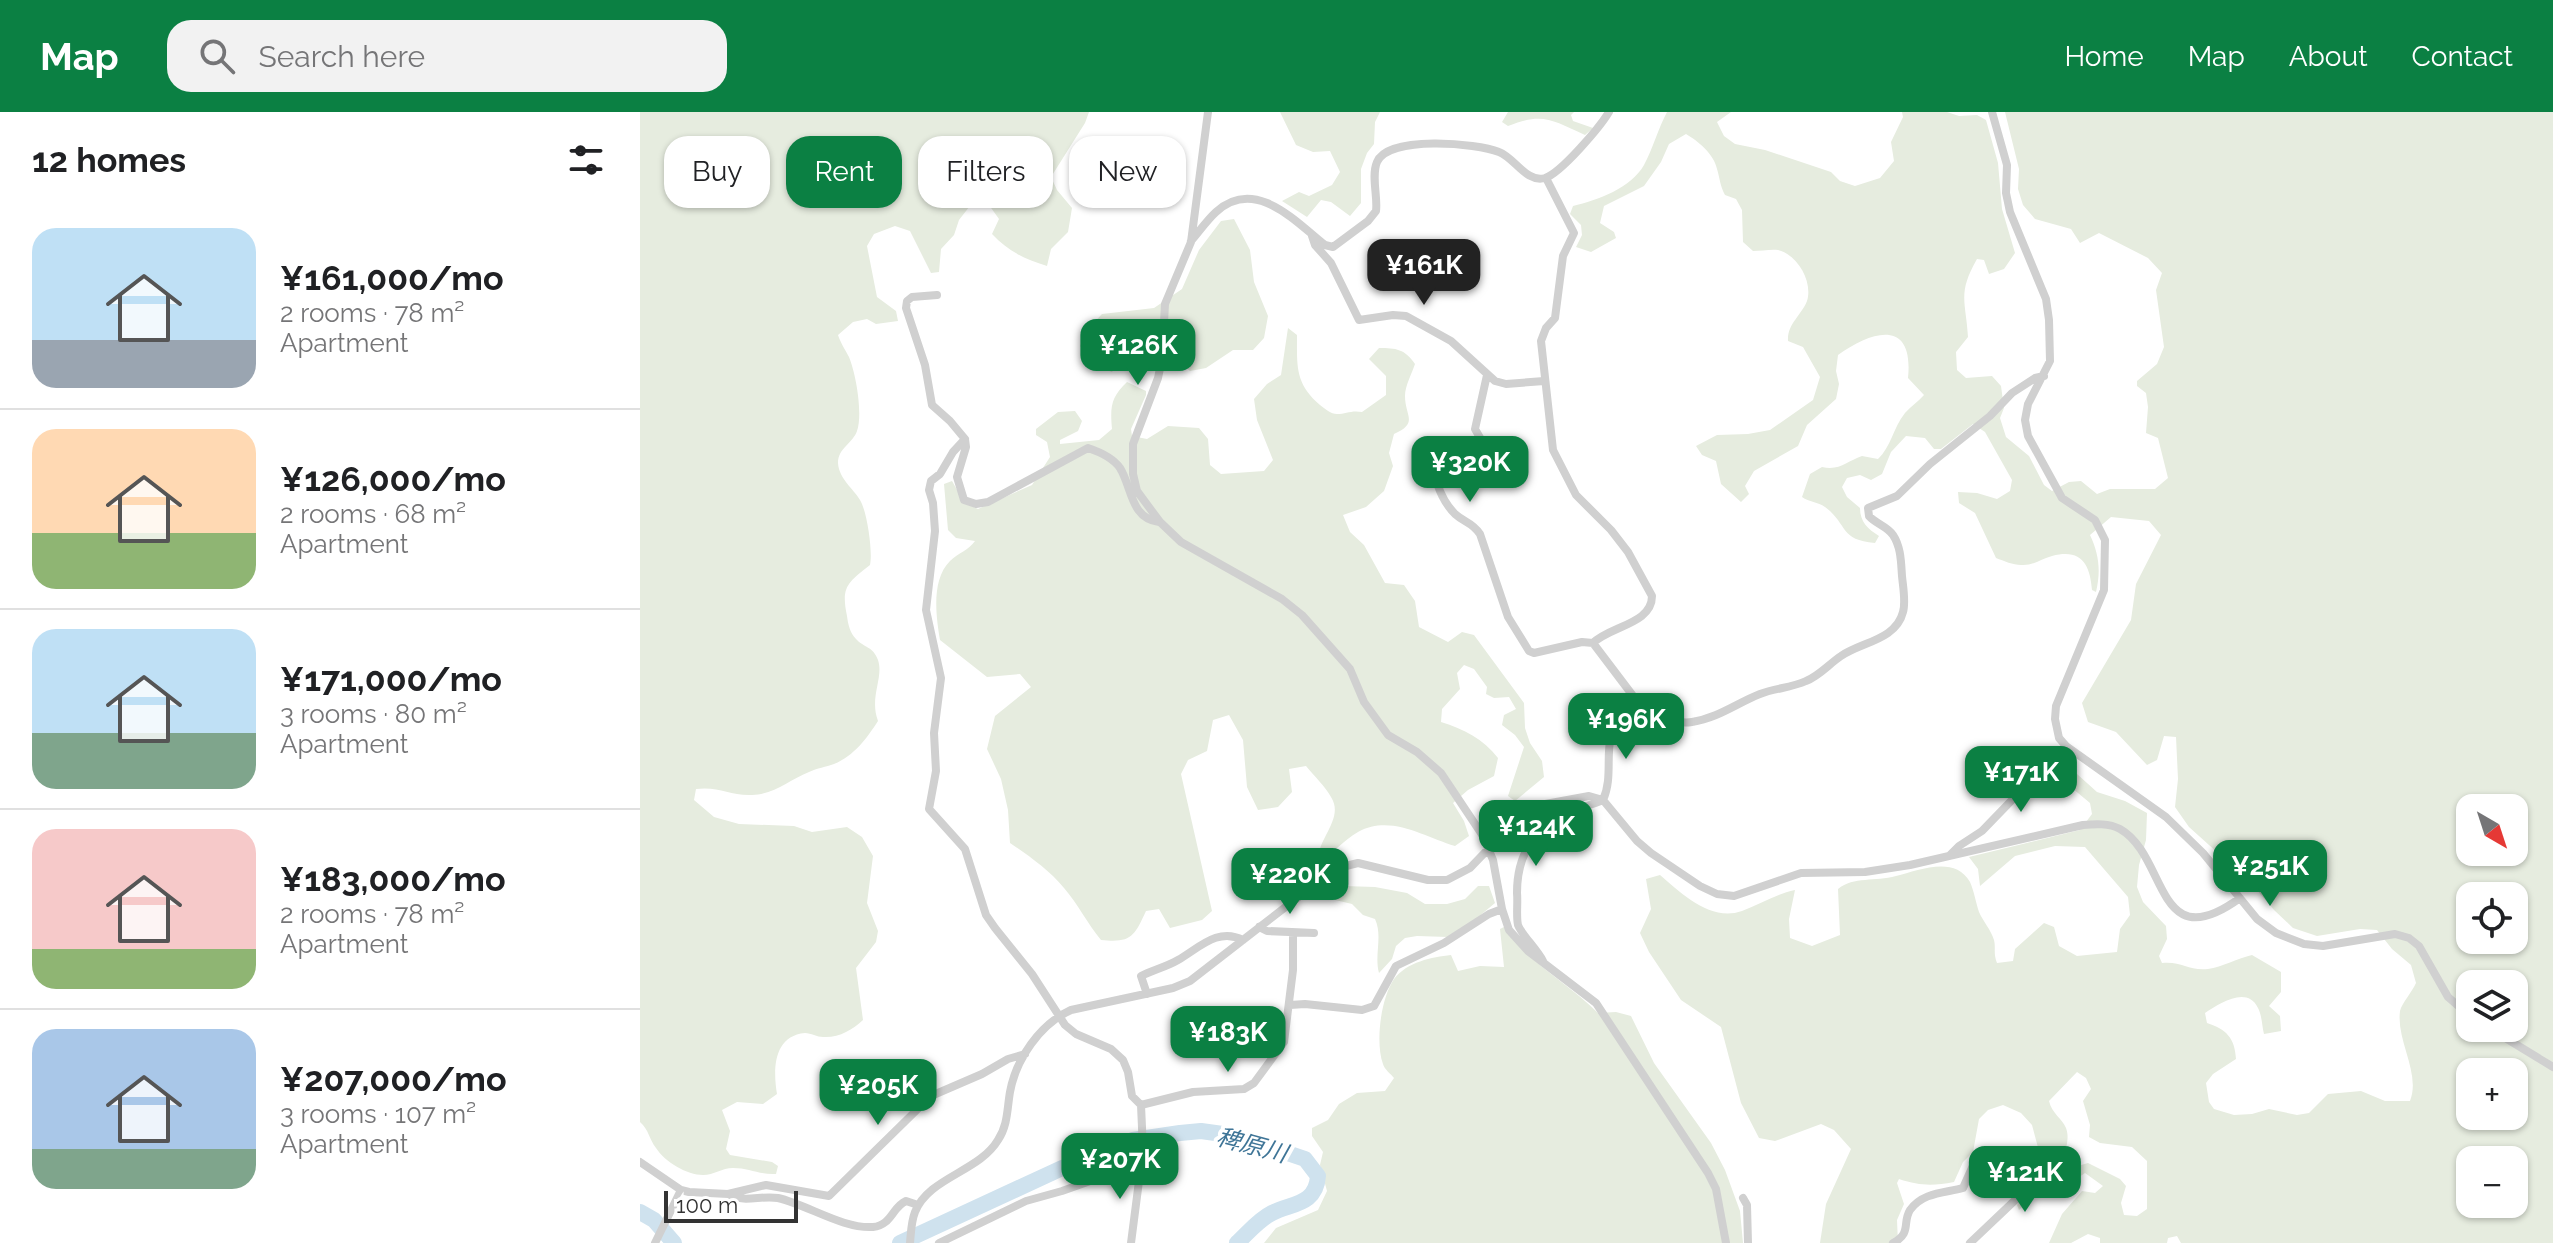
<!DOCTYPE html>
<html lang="en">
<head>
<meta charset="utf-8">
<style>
	:root { --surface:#fff; --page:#f2f2f2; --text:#202124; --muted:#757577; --line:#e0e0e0; --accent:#0b8043 }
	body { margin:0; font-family:Raleway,"Noto Sans JP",sans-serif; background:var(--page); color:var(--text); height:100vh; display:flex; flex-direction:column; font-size:30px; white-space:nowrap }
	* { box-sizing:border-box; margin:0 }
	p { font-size:26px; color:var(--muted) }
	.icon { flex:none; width:44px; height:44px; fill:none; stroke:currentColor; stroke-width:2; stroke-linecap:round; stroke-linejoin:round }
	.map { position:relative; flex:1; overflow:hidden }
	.sheet { display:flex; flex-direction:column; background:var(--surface); width:640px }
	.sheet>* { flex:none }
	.banner { position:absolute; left:24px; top:24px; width:760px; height:72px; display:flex; gap:16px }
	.needle { width:52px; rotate:141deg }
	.tools { position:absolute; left:1816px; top:682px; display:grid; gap:16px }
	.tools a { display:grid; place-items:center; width:72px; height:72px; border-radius:16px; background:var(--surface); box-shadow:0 2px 6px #0004; font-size:40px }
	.scale { position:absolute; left:24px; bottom:20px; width:134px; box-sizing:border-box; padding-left:8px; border:4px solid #333; border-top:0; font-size:22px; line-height:28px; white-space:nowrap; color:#333; -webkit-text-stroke:6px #fff; paint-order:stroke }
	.price { position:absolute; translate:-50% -68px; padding:0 18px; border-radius:16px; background:var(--accent); color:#fff; font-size:26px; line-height:52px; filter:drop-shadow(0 2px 4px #0008) }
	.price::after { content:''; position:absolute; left:50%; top:48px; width:24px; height:18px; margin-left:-12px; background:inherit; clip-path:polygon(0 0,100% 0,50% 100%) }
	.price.selected { background:#222; color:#fff }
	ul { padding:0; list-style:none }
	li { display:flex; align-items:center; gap:24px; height:200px; padding:0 32px }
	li+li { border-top:2px solid var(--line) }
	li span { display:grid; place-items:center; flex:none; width:224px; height:160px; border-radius:24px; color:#555 }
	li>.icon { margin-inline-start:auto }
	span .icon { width:96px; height:96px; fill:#fffc; stroke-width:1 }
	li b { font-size:34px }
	h2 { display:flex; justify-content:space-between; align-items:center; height:96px; padding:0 32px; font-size:34px }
	.chip { padding:0 28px; border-radius:24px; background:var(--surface); box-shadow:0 2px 6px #0004; font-size:28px; line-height:72px }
	.chip.selected { background:var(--accent); color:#fff }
	header { display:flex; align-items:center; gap:48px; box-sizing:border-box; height:112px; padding:0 40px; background:var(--accent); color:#fff }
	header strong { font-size:38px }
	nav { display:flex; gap:44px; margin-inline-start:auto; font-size:28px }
	.search { width:560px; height:72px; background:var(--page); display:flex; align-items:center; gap:20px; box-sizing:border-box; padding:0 28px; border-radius:24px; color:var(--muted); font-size:30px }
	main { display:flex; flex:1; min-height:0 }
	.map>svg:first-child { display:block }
	.green { fill:#e6ecdf; fill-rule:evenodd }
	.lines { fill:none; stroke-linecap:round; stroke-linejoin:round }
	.river { stroke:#cfe2ee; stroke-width:16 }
	.minor { stroke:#d0d0d0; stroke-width:8 }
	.labels { text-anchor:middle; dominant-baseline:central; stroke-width:8; stroke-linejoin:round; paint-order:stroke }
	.water-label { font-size:24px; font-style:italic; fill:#3f7597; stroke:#fff }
</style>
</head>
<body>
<header>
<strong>Map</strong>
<div class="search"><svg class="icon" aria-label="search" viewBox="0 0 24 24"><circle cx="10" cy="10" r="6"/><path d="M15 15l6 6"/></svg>Search here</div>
<nav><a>Home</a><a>Map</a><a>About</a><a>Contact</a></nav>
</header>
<main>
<section class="sheet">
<h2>12 homes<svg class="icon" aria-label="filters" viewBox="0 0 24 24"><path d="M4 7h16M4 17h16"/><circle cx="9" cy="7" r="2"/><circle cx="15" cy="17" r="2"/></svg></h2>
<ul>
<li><span style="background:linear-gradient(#bfe0f5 70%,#9aa5b1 0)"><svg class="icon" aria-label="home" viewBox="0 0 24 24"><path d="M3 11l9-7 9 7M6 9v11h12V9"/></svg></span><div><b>¥161,000/mo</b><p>2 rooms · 78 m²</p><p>Apartment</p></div></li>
<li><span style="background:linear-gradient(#ffd9b3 65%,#8fb573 0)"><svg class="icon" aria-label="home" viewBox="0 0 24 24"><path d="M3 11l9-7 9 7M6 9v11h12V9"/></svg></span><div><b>¥126,000/mo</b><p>2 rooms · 68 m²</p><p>Apartment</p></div></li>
<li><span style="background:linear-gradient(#bfe0f5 65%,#7fa58c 0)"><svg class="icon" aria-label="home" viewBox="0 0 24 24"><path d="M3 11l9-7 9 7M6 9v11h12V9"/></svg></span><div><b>¥171,000/mo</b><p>3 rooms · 80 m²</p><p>Apartment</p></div></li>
<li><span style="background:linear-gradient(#f6c9c9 75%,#8fb573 0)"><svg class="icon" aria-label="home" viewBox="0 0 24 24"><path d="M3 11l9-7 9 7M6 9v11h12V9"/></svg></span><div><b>¥183,000/mo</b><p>2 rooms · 78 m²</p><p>Apartment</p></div></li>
<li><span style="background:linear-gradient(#a9c7e8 75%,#7fa58c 0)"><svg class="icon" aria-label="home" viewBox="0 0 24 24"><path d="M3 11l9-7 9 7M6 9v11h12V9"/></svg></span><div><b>¥207,000/mo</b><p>3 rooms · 107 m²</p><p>Apartment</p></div></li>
</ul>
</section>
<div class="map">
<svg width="1913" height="1131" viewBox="0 0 1913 1131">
	<rect width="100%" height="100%" fill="#fff"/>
	<path class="green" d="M0 0H449L445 11 411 65 417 78 432 96 428 120 411 137 407 154C384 147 368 139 352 122L359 107 349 93 333 90 319 108 314 123 301 137 299 160 291 161 270 119 255 114 234 122 227 134 237 185 256 199 258 209 236 212 227 207 213 210 198 223C201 232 205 237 209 245 216 262 223 302 217 319 213 331 198 336 198 351 199 367 213 376 220 388 227 399 233 440 230 453 207 471 201 475 207 504 208 512 210 521 216 527 224 536 233 534 238 548 244 566 229 585 238 609 227 626 214 644 194 652 186 655 177 656 169 660 149 668 135 682 112 683 90 684 79 674 56 677L54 688 74 705 99 712 154 714 172 720 207 715 222 725 233 744 227 791 238 819 236 830 216 856 223 908C212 918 199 926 183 925 177 925 171 921 165 921 133 924 133 958 137 982L123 992 97 990 82 998 90 1019 86 1037 90 1043 132 1050 138 1054 136 1062C120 1063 109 1056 93 1056 82 1056 74 1063 63 1063 47 1063 25 1050 16 1036 9 1027 9 1018 0 1010Z
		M640 0H740L735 10 734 32 727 41 721 57V91L710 104 691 90 681 88 667 105 642 89 659 80 669 84 692 73 700 60 690 39 673 40 656 33Z
		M868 0H934L931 3 933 9 953 16 945 23C912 8 903 0 868 14L862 10Z
		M1027 0H1091L1077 10 1084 24 1095 32 1125 38 1191 60 1200 69 1215 74 1240 66 1254 49 1251 30 1263 5 1262 0H1307L1319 4 1337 3 1346 8 1358 51 1362 97 1375 141 1364 157 1349 162 1344 148 1337 147C1317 182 1326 189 1328 225L1316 240 1317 258 1326 266 1352 264 1361 274 1364 296 1360 306 1366 325 1389 344 1404 373 1412 379 1429 370 1441 369 1457 382 1470 377H1515L1528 366 1518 326 1506 321 1508 295 1506 281 1497 274V269L1517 252 1524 235 1516 178 1522 161 1508 146 1459 121 1440 131 1431 117 1395 107 1383 93 1378 77 1379 57 1365 0H1913V1131H1541L1537 1124 1528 1126 1527 1131H1460V1126L1448 1122 1431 1131H1409L1422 1102 1442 1079 1455 1081 1463 1074 1445 1061 1423 1076 1419 1071 1438 1054 1448 1051 1480 1067 1486 1074 1481 1091 1484 1103 1497 1104 1507 1097V1049L1492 1035 1460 1031 1449 1025 1450 1013 1443 989 1451 977 1446 966 1437 960 1409 989C1412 1002 1422 1006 1426 1016 1436 1043 1396 1082 1379 1098L1377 1093 1398 1063 1400 1043 1392 1013 1381 1001 1363 993 1348 998 1339 1007 1333 1040 1323 1050 1314 1070C1293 1074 1280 1074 1259 1067L1257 1071 1264 1092 1257 1108 1258 1131H1180L1186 1092 1211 1037 1194 1018 1181 1012 1135 1029 1119 1026 1101 991 1081 915 1041 888 1009 840 1000 821 1011 797 1006 767 1020 763C1042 782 1071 810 1102 799 1120 792 1136 782 1155 778L1149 807 1150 826 1172 834 1200 823 1198 777C1214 764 1235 770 1256 764 1279 758 1315 743 1330 770 1334 779 1336 791 1339 800 1343 809 1351 818 1354 828 1356 836 1353 841 1357 851L1373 849 1375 837 1404 811 1414 815 1419 834 1437 844 1477 840 1480 817 1490 803 1488 785 1445 735 1415 734 1375 744 1340 774 1338 757 1329 745 1440 718 1452 702 1450 691 1426 671 1409 675 1401 666 1421 658 1437 662 1457 680 1485 689 1507 701 1506 728 1499 753 1497 775 1503 790 1526 814 1527 827 1519 844 1522 851C1542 849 1548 859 1568 857 1582 855 1598 846 1612 843L1641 860V880L1629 894 1640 904 1641 919 1624 922C1622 915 1622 903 1618 896 1607 873 1579 892 1565 901L1567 911C1586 917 1595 926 1596 947L1573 962 1566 971 1569 990 1574 997 1594 1003 1612 1002 1629 997 1657 1003 1669 1001 1688 982 1721 979 1745 989H1770C1781 961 1756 929 1760 899 1762 891 1772 880 1776 871L1771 853 1752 837 1737 818 1720 817 1677 824 1653 816 1634 798 1609 769 1549 715 1535 695 1538 667 1536 625 1524 624 1517 648 1507 653 1476 620 1448 610 1442 591 1491 508 1496 472 1521 423 1509 409 1471 405 1450 423C1459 442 1461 459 1456 480L1452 478C1450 453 1442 436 1412 444 1401 447 1393 454 1381 453 1373 453 1364 449 1356 446L1335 401 1319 391 1318 380 1337 381 1357 387 1370 379 1372 368 1345 320 1333 312 1301 337H1294L1285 326 1266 324 1251 340 1242 362 1231 368 1220 363 1207 366 1202 375 1207 385 1220 396C1220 410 1228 417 1239 424L1235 431C1199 428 1208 412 1185 395 1178 390 1169 390 1162 385L1170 362 1182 355C1200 359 1207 349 1222 344L1238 347C1251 335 1253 316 1265 301 1271 294 1278 290 1284 283L1268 266C1274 207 1233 218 1198 243L1196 259 1199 272 1196 287 1167 313 1158 334 1114 359 1105 374 1109 382 1101 390 1081 372 1076 349 1062 343 1056 334 1077 323 1108 322 1130 318 1173 288 1180 265 1163 235 1148 229C1147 212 1161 204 1167 189 1173 170 1158 143 1138 138 1131 137 1121 139 1113 139L1103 130 1102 98 1096 87 1085 83C1080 74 1080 67 1077 57 1074 42 1058 29 1046 22L1029 32 1021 50 1004 74 964 94 960 111 974 120 976 126 951 140 936 135 942 123 941 113 930 102 933 94C958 88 991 76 1004 53 1013 36 1018 17 1027 0ZM1830 696H1874V740H1830ZM1830 784H1874V828H1830ZM1830 872H1874V916H1830ZM1830 960H1874V1004H1830ZM1830 1048H1874V1092H1830Z
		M594 107 610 138 614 170 628 204 624 226 613 238H593L566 256 550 259 532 244 531 212C508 206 490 212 476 231L479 250 472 260 454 253 440 234 447 218 462 202 514 196 542 177 559 138 581 109Z
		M648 216 657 223C657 255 655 271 680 293 685 297 691 302 697 302 706 302 711 298 722 300L746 283V264L729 247 739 236C756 236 765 237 775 252 772 261 765 274 765 284 765 304 779 311 754 322L749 341 753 354 744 379 726 395 703 403 710 420 724 433 745 471 764 473 775 489 779 515 808 530 822 520 834 523 884 591 885 616 890 631 902 649 904 665 875 689 868 684 884 635 875 623 862 613 864 603 876 597 869 585 854 586 846 582 847 575 834 557 824 553 817 561 820 577 802 597 801 610C824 617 843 627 858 646L854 664 828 678 813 691 824 709 829 724 815 734C784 725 751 702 718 720 704 728 692 742 678 751 676 727 705 707 691 685 685 674 674 664 666 654L649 657 652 680 638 695 618 698 607 675 603 628 589 603 573 608 567 639 548 648 541 662 572 799 562 808 530 816 519 797 506 799C494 825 491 831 461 828 447 811 438 792 424 776 409 758 389 744 370 731L368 698 361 667 347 637 355 604 391 575 380 562 347 565 300 528C296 504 291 468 310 449 318 441 329 438 335 429L316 426 308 418 304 372 312 369 324 390 338 397 392 373 410 345 407 330 396 323V317L418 300 435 299 442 309 438 319 420 328V332L459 328 472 317C470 295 471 285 487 270L506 279V283L491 317 492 324 507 327 528 314 559 316 568 327 570 353 581 362 624 359 633 348 617 308 614 287 627 272 641 263Z
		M704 774 735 775 767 781 785 792H807L825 787 838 774H849L855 791 825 816 808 825 777 824 765 826 756 834 752 847 739 861C734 843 743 824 735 807L723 803 712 792 691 787 688 779Z
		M864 815C888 851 928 871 958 901L976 900 991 904 1014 951 1071 1031 1085 1058 1100 1099 1103 1131H624L636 1116 678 1098 687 1079 680 1053 683 1040 672 1024V1016L688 1008 699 992 717 981 745 979 754 966C751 962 744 957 743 952 735 930 741 886 754 867 767 850 792 845 811 843L818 859 840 854 864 855 860 817Z"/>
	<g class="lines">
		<path class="river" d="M0 1100 14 1108 34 1131
			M260 1131 420 1057 493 1028 540 1021 561 1019 597 1024 665 1047 678 1064C676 1093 652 1091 632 1101 618 1108 608 1121 597 1131"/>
		<path class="minor" d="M568 0 551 130 525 192 522 247 518 266 493 332V362L497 379 520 410 541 430 642 487 662 503 710 557 724 590 748 623 777 640 801 661 843 724 853 748 862 797 869 818 888 839 956 891 1068 1061 1076 1077 1086 1131
			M1352 0 1367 53 1366 81 1370 100 1406 187 1409 208 1410 249 1388 292 1385 308 1388 324 1422 386 1455 408 1465 428 1464 478 1416 594 1415 607 1419 626 1426 634 1526 705 1563 741 1617 807 1636 821 1664 832 1683 834 1755 822 1769 826 1779 834 1808 885 1830 904
			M672 124 675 133 691 151 719 208 753 203 766 204 811 229 855 269 866 272 904 269
			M551 129C559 120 567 108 576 100 615 64 656 110 685 133L693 135 728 109 736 99C738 85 731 64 737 50 748 23 837 31 859 40 875 46 886 71 905 66 921 61 960 15 969 0
			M297 183 272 185 267 189 266 196 285 253 292 293 310 309 325 327 326 335 317 365 324 388 336 392 348 390 448 336C460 340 473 346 480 356 492 375 490 406 519 410
			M847 263 835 317 854 350 853 359 845 363 833 357 799 330 793 329 789 334C793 358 797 384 815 402 825 411 832 410 840 422L868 505 889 539 894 541 942 530 953 531C970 514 1012 512 1012 484L988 440 971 418 936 383 913 338 901 229 906 216 915 206 923 144 934 121 906 66
			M325 327 313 340 300 362 291 369 289 378 293 391 295 419 286 498 301 566 294 621 296 659 289 697 325 737 346 803 355 816 392 862 425 913 436 922 471 937 483 948 488 960 492 984 501 993 503 1038 491 1131
			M953 531 1006 601
			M1310 743 1319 734 1342 719 1398 661 1435 641
			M619 815 627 819 674 821
			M903 849C897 837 881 822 878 813 876 804 878 791 877 781 877 736 898 714 939 697 947 693 955 692 963 688 976 660 959 626 982 609 1006 593 1027 614 1052 610 1078 606 1097 591 1120 582 1135 576 1151 576 1166 569 1179 564 1189 552 1201 544 1221 530 1256 528 1263 500 1266 490 1263 475 1262 464 1261 450 1261 435 1253 423 1247 414 1236 412 1229 404L1228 396 1257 384 1290 352 1350 304 1372 281 1395 266 1404 264
			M507 882 501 864C513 858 526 855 538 848 559 836 578 815 603 828
			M650 893 665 892 722 898 734 894 756 854 804 831 849 802 862 797
			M1849 916 1913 955
			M501 993 553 980 604 977 614 971 644 930 653 858V821
			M0 1050 41 1078 49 1080 88 1082 126 1073 189 1084 291 984 342 962 368 947 385 942
			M90 1083C105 1091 121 1083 138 1086 168 1093 203 1117 233 1115 252 1113 252 1095 266 1089L278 1093
			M1103 1086 1107 1093 1108 1131
			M15 1131 41 1078
			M270 1131C271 1121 271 1110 275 1100 289 1065 339 1060 358 1028 368 1013 367 997 370 980 376 947 400 912 431 898L533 876 550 869 683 766 702 755 718 751 788 768H807L830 756 880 704 900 693 949 684 963 688 997 729 1011 741 1060 774 1077 782 1094 784 1161 761 1225 760 1270 753 1443 713C1455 712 1469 711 1480 717 1528 744 1515 848 1600 786
			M299 1131 386 1089 422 1079 501 1051
			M1253 1131C1272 1121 1262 1111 1270 1098 1283 1080 1305 1081 1323 1076L1336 1047 1345 1045 1382 1084
			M1330 1131 1390 1074 1396 1062V1054"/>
	</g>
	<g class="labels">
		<g class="water-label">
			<text transform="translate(612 1033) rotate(15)">稗原川</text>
		</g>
	</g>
</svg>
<div class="tools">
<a><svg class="needle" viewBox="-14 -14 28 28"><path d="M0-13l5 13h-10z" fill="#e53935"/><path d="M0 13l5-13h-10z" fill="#757577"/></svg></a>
<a><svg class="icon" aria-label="locate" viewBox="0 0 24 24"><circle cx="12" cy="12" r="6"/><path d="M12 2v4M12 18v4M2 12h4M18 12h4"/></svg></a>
<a><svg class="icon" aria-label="layers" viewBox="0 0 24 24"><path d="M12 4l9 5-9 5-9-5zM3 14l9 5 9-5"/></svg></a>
<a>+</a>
<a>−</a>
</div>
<div class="scale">100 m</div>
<b class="price selected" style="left:784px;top:195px">¥161K</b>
<b class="price" style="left:498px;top:275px">¥126K</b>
<b class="price" style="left:830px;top:392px">¥320K</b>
<b class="price" style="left:986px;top:649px">¥196K</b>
<b class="price" style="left:1381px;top:702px">¥171K</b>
<b class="price" style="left:896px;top:756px">¥124K</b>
<b class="price" style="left:1630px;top:796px">¥251K</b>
<b class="price" style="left:650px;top:804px">¥220K</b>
<b class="price" style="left:588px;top:962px">¥183K</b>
<b class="price" style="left:238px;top:1015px">¥205K</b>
<b class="price" style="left:480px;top:1089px">¥207K</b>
<b class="price" style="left:1385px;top:1102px">¥121K</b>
<div class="banner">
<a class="chip">Buy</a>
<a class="chip selected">Rent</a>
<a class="chip">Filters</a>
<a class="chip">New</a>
</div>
</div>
</main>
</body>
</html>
